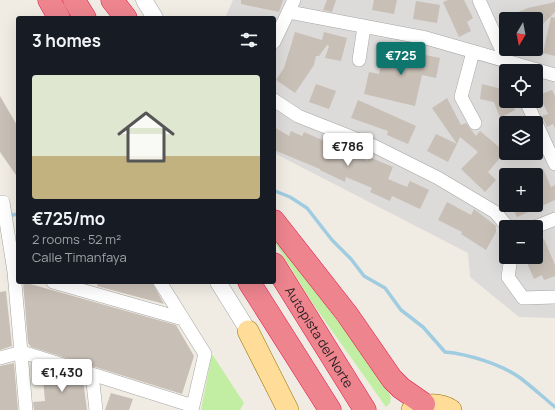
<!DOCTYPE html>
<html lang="en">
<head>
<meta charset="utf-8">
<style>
	:root { --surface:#171b24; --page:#20242c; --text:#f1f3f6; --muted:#9ea1a6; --line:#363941; --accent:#0f766e }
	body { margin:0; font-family:Manrope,sans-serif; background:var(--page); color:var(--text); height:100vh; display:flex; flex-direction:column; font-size:15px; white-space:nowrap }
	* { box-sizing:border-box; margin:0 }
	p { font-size:13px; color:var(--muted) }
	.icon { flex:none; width:22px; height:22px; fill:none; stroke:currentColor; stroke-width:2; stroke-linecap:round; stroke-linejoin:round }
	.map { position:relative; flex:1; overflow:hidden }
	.details { position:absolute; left:16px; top:16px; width:260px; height:268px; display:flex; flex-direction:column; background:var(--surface); border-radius:4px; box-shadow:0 4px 16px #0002 }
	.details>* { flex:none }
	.needle { width:26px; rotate:190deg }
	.tools { position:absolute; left:499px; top:12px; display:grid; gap:8px }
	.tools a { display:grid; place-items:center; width:44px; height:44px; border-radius:4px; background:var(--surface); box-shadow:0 4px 16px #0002; font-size:20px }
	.price { position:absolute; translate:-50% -34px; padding:0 9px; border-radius:4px; background:#fff; color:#222; font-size:13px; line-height:26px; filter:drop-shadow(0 1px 2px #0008) }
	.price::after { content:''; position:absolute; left:50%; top:24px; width:12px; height:9px; margin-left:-6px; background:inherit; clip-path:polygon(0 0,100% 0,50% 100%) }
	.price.current { background:var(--accent); color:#fff }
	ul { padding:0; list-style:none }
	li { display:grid; align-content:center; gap:8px; height:212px; padding:0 16px }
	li+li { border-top:1px solid var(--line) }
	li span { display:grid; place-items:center; height:124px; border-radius:4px; color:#555 }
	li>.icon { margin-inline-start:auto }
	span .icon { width:72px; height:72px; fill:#fffc; stroke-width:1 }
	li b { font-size:17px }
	h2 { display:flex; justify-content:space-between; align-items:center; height:48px; padding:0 16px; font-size:17px }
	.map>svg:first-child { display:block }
	.residential { fill:#dcdbda; fill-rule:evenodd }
	.grass { fill:#c2eea4 }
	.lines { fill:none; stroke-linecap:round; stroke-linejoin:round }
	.stream { stroke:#9fcce1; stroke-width:3.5 }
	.building { fill:#c8bfb6 }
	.minor-casing { stroke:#a5a5a5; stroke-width:14 }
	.tertiary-casing { stroke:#a5a5a5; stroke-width:17 }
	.primary-casing { stroke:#977300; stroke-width:22 }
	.motorway-casing { stroke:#e6174a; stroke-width:23 }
	.minor { stroke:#fff; stroke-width:13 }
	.tertiary { stroke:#fff; stroke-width:16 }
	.primary { stroke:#ffdc98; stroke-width:21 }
	.motorway { stroke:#ed848e; stroke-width:22 }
	.labels { text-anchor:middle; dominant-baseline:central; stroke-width:3; stroke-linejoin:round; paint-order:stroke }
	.street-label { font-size:13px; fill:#1e1e1e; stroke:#fff }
</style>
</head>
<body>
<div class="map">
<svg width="555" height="410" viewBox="0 0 555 410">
	<rect width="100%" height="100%" fill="#f0ece3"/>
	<path class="residential" d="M233 0H555V318L519 317 470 277 468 253 274 153V18H225ZM506 19H536V49H506ZM506 71H536V101H506ZM506 123H536V153H506ZM506 175H536V205H506ZM506 227H536V257H506Z"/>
	<path class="grass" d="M274 236 376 372 391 397 390 403 386 407 313 304 274 241Z
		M212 354 244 403 240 410H201Z"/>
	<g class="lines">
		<path class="stream" d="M275 191 290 197 307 208 332 240 351 259 364 276 385 288 401 310 423 327 445 352C468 354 500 364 519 377 531 386 543 397 555 407
			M12 215 18 214"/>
	</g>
	<path class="building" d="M241 0H283L279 12 241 4Z
		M327 0H336L332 12 323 10Z
		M374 0H397L394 14 372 10Z
		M448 0H464L473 18 467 22 471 31 459 37 443 2Z
		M416 1 440 5 437 23 413 19Z
		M555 2V12L536 31V19H501L528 8Z
		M551 17 555 18V56L543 53Z
		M295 32 322 40 324 32 347 38 341 61 325 58 329 46 327 45 319 56H316L314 65 295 93 276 80 284 68Z
		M385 47 440 58 436 78 422 75 415 106 364 94 369 72 379 74Z
		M316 84 336 91 329 109 309 102Z
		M482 84 506 90V101H512L515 110 500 118 494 102 480 99Z
		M552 90 555 96V128L553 124 547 127 542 116 548 114 539 95Z
		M0 96 18 127V178L0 152Z
		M447 98 461 125 466 123 476 136 480 131 505 152 488 172 496 180 485 192 461 169 478 152 460 137 457 144 432 108Z
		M358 100 416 126 408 144 387 135 388 131 351 118Z
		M274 127 289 136 291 131 302 136 304 132 368 161 369 157 393 167 388 179 407 187 410 181 429 190 420 209 392 196 390 201 370 192 372 188 346 177 345 182 320 170V169L274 150Z
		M436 134 457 144 448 162 427 151Z
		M543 169 551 187 555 185V200L517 217 511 205H542L536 193V172Z
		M447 202 471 215 474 209 496 226V232L486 250 461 234 462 232 438 220Z
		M544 239 555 265V276L544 280 542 275 534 279 527 263 536 259V242Z
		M23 282 176 325 194 356 182 394 31 347 28 343Z
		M98 282H152L164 304 97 286Z
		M6 291 12 346 0 350V292Z
		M14 363 18 410H0V366Z
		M42 367 83 380 87 410H34L33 402 45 401Z
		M111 393 133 399 129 410H105Z"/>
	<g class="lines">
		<g class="minor-casing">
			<path id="minor" d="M479 0 509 66
				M289 12 426 38 555 75
				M274 42 294 0
				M473 52 461 97 475 123
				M359 60 364 27
				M274 100 298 116 374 146 438 178 495 212 508 227
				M526 101 536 123
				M536 123 555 164
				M0 202H3L14 272 26 410
				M535 227 555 219
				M511 257 508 277 523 298 555 297
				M53 282 183 319
				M160 282 205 354 192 410
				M0 358 22 352 193 406
				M92 374 96 410"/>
		</g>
		<g class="tertiary-casing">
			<path id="tertiary" d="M144 0 155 18
				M218 282 254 340"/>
		</g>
		<g class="primary-casing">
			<path id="primary" d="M248 331 288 410
				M412 410C425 404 438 402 451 410"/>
		</g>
		<g class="motorway-casing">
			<g id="motorway">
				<path d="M49 0 59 18"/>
				<path d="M74 0 85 18"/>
				<path d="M112 0 126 18"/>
				<path d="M274 221 347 314 392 379 401 388 424 404"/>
				<path id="s1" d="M274 264 365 410"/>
				<path d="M249 282 330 410"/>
			</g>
		</g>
		<use href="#minor" class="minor"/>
		<use href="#tertiary" class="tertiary"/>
		<use href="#primary" class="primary"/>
		<use href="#motorway" class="motorway"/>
	</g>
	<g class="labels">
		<g class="street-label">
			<text stroke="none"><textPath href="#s1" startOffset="86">Autopista del Norte</textPath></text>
		</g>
	</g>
</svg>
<div class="tools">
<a><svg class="needle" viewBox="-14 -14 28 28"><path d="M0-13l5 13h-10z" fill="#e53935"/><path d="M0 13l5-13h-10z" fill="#9ea1a6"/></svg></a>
<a><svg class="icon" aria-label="locate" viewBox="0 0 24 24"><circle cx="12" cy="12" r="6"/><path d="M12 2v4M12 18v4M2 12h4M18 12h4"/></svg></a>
<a><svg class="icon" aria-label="layers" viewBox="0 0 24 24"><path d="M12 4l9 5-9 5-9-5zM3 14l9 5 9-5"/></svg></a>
<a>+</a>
<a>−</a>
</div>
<b class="price current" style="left:401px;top:76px">€725</b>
<b class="price" style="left:348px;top:167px">€786</b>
<b class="price" style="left:62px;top:393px">€1,430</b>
<section class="details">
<h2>3 homes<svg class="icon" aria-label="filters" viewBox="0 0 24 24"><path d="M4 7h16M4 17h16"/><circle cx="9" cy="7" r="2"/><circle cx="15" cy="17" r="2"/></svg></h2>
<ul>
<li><span style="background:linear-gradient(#dfe7d0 65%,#c2b280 0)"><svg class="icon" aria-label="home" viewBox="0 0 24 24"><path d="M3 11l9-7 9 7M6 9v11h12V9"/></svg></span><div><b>€725/mo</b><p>2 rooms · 52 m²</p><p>Calle Timanfaya</p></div></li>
</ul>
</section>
</div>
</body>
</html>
